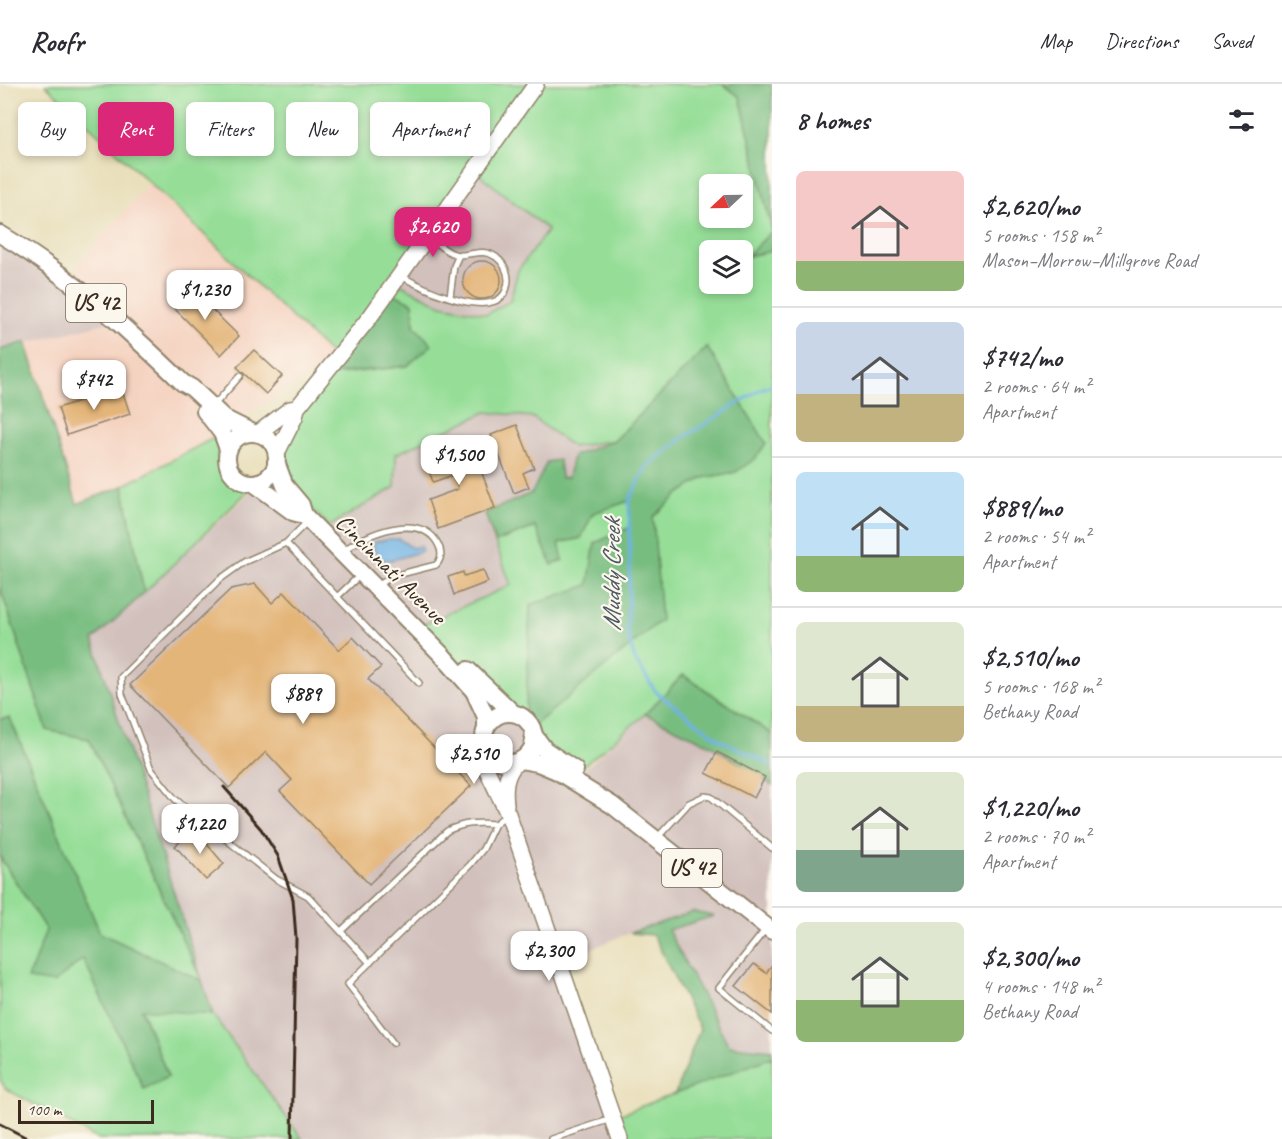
<!DOCTYPE html>
<html lang="en">
<head>
<meta charset="utf-8">
<style>
	:root { --surface:#fff; --page:#f2f2f3; --text:#2b2b33; --muted:#7c7c81; --line:#e1e1e2; --accent:#db2777 }
	body { margin:0; font-family:Caveat,sans-serif; background:var(--page); color:var(--text); height:100vh; display:flex; flex-direction:column; font-size:22px; white-space:nowrap }
	* { box-sizing:border-box; margin:0 }
	p { font-size:20px; color:var(--muted) }
	.icon { flex:none; width:33px; height:33px; fill:none; stroke:currentColor; stroke-width:2; stroke-linecap:round; stroke-linejoin:round }
	.map { position:relative; flex:1; overflow:hidden }
	.sheet { display:flex; flex-direction:column; background:var(--surface); width:510px }
	.sheet>* { flex:none }
	.guide { position:absolute; left:18px; top:18px; width:570px; height:54px; display:flex; gap:12px }
	.needle { width:39px; rotate:248deg }
	.controls { position:absolute; left:699px; top:90px; display:grid; gap:12px }
	.controls a { display:grid; place-items:center; width:54px; height:54px; border-radius:9px; background:var(--surface); box-shadow:0 3px 9px #0003; font-size:30px }
	.scale { position:absolute; left:18px; bottom:15px; width:136px; box-sizing:border-box; padding-left:6px; border:3px solid #3b2a1e; border-top:0; font-size:16px; line-height:21px; white-space:nowrap; color:#3b2a1e; -webkit-text-stroke:4px #fbf7ec; paint-order:stroke }
	.price { position:absolute; translate:-50% -51px; padding:0 14px; border-radius:12px; background:#fff; color:#222; font-size:20px; line-height:39px; filter:drop-shadow(0 2px 3px #0008) }
	.price::after { content:''; position:absolute; left:50%; top:36px; width:18px; height:14px; margin-left:-9px; background:inherit; clip-path:polygon(0 0,100% 0,50% 100%) }
	.price.on { background:var(--accent); color:#fff }
	ul { padding:0; list-style:none }
	li { display:flex; align-items:center; gap:18px; height:150px; padding:0 24px }
	li+li { border-top:2px solid var(--line) }
	li span { display:grid; place-items:center; flex:none; width:168px; height:120px; border-radius:9px; color:#555 }
	li>.icon { margin-inline-start:auto }
	span .icon { width:72px; height:72px; fill:#fffc; stroke-width:1 }
	li b { font-size:26px }
	h2 { display:flex; justify-content:space-between; align-items:center; height:72px; padding:0 24px; font-size:26px }
	.tag { padding:0 21px; border-radius:9px; background:var(--surface); box-shadow:0 3px 9px #0003; font-size:21px; line-height:54px }
	.tag.on { background:var(--accent); color:#fff }
	header { display:flex; align-items:center; gap:36px; box-sizing:border-box; height:84px; padding:0 30px; background:var(--surface); border-bottom:2px solid var(--line) }
	header strong { font-size:28px }
	nav { display:flex; gap:33px; margin-inline-start:auto; font-size:21px }
	main { display:flex; flex:1; min-height:0 }
	.map>svg:first-child { display:block }
	.built { fill:#f5d3c1 }
	.industrial { fill:#d1c0bc }
	.green { fill:#96de98; stroke:#68845b; stroke-width:1.5; fill-rule:evenodd }
	.forest { fill:#78bd80; stroke:#5a744f; stroke-width:1.5 }
	.water { fill:#6fb2e4; stroke:#556e81; stroke-width:1.5 }
	.lines { fill:none; stroke-linecap:round; stroke-linejoin:round }
	.stream { stroke:#6fb2e4; stroke-width:3 }
	.building { fill:#e4b579 }
	.lane-casing { stroke:#92846c; stroke-width:8 }
	.secondary-casing { stroke:#92846c; stroke-width:18 }
	.primary-casing { stroke:#92846c; stroke-width:20 }
	.lane { stroke:#fff; stroke-width:5 }
	.secondary { stroke:#fff; stroke-width:15 }
	.primary { stroke:#fff; stroke-width:16 }
	.rail { stroke:#3b2a1e; stroke-width:3 }
	.labels { text-anchor:middle; dominant-baseline:central; stroke-width:4.5; stroke-linejoin:round; paint-order:stroke }
	.shield { fill:#fbf7ec; stroke:#75685c; stroke-width:1.5 }
	.shield-label { font-size:22px; font-weight:bold; fill:#3b2a1e }
	.street-label { font-size:24px; fill:#3b2a1e; stroke:#fbf7ec }
	.water-label { font-size:26px; font-style:italic; fill:#4d5a63; stroke:#fbf7ec }
</style>
</head>
<body>
<header>
<strong>Roofr</strong>
<nav><a>Map</a><a>Directions</a><a>Saved</a></nav>
</header>
<main>
<div class="map">
<svg width="772" height="1055" viewBox="0 0 772 1055">
	<rect width="100%" height="100%" fill="#fbf7ec"/>
	<filter id="ink" filterUnits="userSpaceOnUse"><feTurbulence type="fractalNoise" baseFrequency=".0167" numOctaves="2"/><feDisplacementMap in="SourceGraphic" scale="12" xChannelSelector="R" yChannelSelector="G"/><feConvolveMatrix kernelMatrix="1 2 1 2 8 2 1 2 1" color-interpolation-filters="sRGB"/></filter>
	<filter id="wash" filterUnits="userSpaceOnUse"><feTurbulence type="fractalNoise" baseFrequency=".008" numOctaves="4" result="noise"/><feDisplacementMap in="SourceGraphic" scale="24" xChannelSelector="R" yChannelSelector="G"/><feGaussianBlur stdDeviation="1.35" result="paint"/><feColorMatrix in="noise" values="0 0 0 0 0 0 0 0 0 0 0 0 0 0 0 0 0 1.4 0 .05"/><feComposite in="paint" operator="in"/></filter>
	<g filter="url(#wash)">
		<rect width="100%" height="100%" fill="#e8deb9"/>
		<path class="built" d="M149 99 336 275 238 337 148 265 220 348 123 402 77 420 26 258 117 236 65 194Z"/>
		<path class="industrial" d="M475 87 548 146 518 186 510 217 487 231 443 221 395 198Z
			M0 150 117 236 0 266Z
			M486 328 532 333 573 363 615 356 573 372 568 393 561 394 547 378 532 409 485 429 511 501 416 544 493 621 577 692 645 630 713 662 772 701V966L729 962 668 845 712 832 693 828 630 849 560 877 620 1055H302L213 931 93 556 255 404 322 449 395 403 396 370Z"/>
		<path class="green" d="M45 0H723L740 13 772 147 748 172 772 167V650L683 591 645 630 575 689 525 649 497 619 415 544 511 501 495 458 535 443 552 481 559 459 581 454 593 429 629 417V444L595 459 660 536 653 433 679 410 703 394 736 388 707 263 615 356 573 363 532 333 486 328 396 370 395 403 330 442C319 431 302 419 294 405 266 361 303 322 332 291L407 282 431 261 414 241 413 219 336 275ZM475 87 548 146 518 186 510 217 487 230 442 221 395 198ZM710 100H742V134H710ZM710 166H742V200H710Z
			M219 351C214 383 222 389 248 407L144 509 123 402Z
			M0 503 47 646 89 655 202 897 100 849 10 634 0 635Z
			M0 773 46 846 83 874 144 1005 168 993 141 924 213 931 302 1055H98L6 1005 0 996Z
			M772 973V1055H620L613 1033Z"/>
		<path class="forest" d="M723 0H772V167L747 172 772 147 740 13Z
			M388 207 413 219 414 242 432 261 407 282 332 290Z
			M26 258 77 420 123 402 144 509 93 556 213 931 141 925 168 993 144 1005 83 875 54 899 28 895 46 846 0 773V635L10 634 100 849 202 897 89 655 47 646 0 503V266Z
			M707 263 766 359 756 374 736 388 703 394 679 410 653 433 661 536 525 649 530 521 588 501 595 459 629 444V417L593 429 581 454 559 459 563 476 552 481 535 443 495 458 485 429 532 409 547 378 559 376 561 394 568 393 573 372 615 356Z
			M683 591 772 650V701L713 662 645 630Z
			M693 828 714 832 668 846 729 962 772 966V973L675 1010 700 945 653 851 630 849Z"/>
		<path class="water" d="M389 455H399L412 464 420 462 422 467 393 476H380L374 468V458Z"/>
		<g class="lines">
			<path class="stream" d="M772 301 761 305 683 354 647 382 629 417 630 487 627 548 635 576 656 608 719 655 772 681"/>
		</g>
		<g id="blocks">
			<path class="building" d="M463 196a19 19 0 1 1 38 0a19 19 0 1 1-38 0Z
				M189 203 239 252 221 271 171 221Z
				M254 266 282 292 266 310 237 283Z
				M121 303 130 330 67 351 58 324Z
				M517 341 534 384 523 389 529 403 514 409 491 351Z
				M470 357 495 424 438 445 428 416 458 405 453 391 433 398 424 374Z
				M483 486 488 498 454 511 448 493 463 488 464 492Z
				M255 500 272 519 284 508 339 566 353 553 381 583 368 595 471 702 369 800 280 707 292 696 266 668 229 704 130 601 231 505Z
				M717 668 765 693 754 714 706 689Z
				M194 745 224 780 206 796 175 762Z
				M754 880 766 889 772 881V930L736 902Z"/>
		</g>
	</g>
	<g filter="url(#ink)">
		<use href="#blocks" fill-opacity="0" stroke="#92846c" stroke-width="1.5"/>
		<g class="lines">
			<g class="lane-casing">
				<path id="lane" d="M401 192C422 204 506 245 508 196 508 187 503 178 496 173 483 164 473 171 460 171 449 171 437 159 428 153
					M450 213 454 182 459 171
					M215 320 240 292
					M308 437 286 459 419 599
					M286 459 244 478 219 496 121 593 122 610 151 685 175 715 276 795 308 812 370 879
					M344 466C366 450 420 427 438 460 442 467 442 475 436 481L393 492 377 502
					M337 513 359 492
					M657 754 689 719 704 712 711 713 772 764
					M765 846 719 904 772 947
					M341 847 447 747C463 739 477 738 495 740
					M393 959 348 900 470 781 483 765 495 740 506 731
					M551 1055 612 1035"/>
			</g>
			<g class="secondary-casing">
				<path id="secondary" d="M257 350 290 325 297 324
					M276 371 295 333 297 324 370 233 536 0
					M485 661 484 680 508 730 620 1055
					M506 721C504 704 505 691 517 678"/>
			</g>
			<g class="primary-casing">
				<path id="primary" d="M0 150C69 191 126 244 183 299L192 304 225 335 253 349
					M205 327 222 349 228 365
					M227 374a25 25 0 1 1 50 0a25 25 0 1 1-50 0Z
					M276 378 285 402 301 421 304 431 443 572 474 607 486 633V643
					M255 400 293 428 304 431
					M468 586 513 629
					M484 654a25 25 0 1 1 50 0a25 25 0 1 1-50 0Z
					M533 650 545 666 575 686
					M521 676 538 679 557 687 612 721 772 847"/>
			</g>
			<use href="#lane" class="lane"/>
			<use href="#secondary" class="secondary"/>
			<use href="#primary" class="primary"/>
			<path class="rail" d="M224 703 261 745 278 772 293 815 296 854 292 1055
				M0 1040 29 1055"/>
		</g>
	</g>
	<g class="labels">
		<g class="shield">
			<rect x="66" y="200" width="60" height="38" rx="4.5"/>
			<rect x="662" y="765" width="60" height="38" rx="4.5"/>
		</g>
		<g class="shield-label">
			<text x="96" y="219">US 42</text>
			<text x="692" y="784">US 42</text>
		</g>
		<g class="street-label">
			<text transform="translate(391 485) rotate(45)">Cincinnati Avenue</text>
		</g>
		<g class="water-label">
			<text transform="translate(611 491) rotate(-90)">Muddy Creek</text>
		</g>
	</g>
</svg>
<div class="controls">
<a><svg class="needle" viewBox="-14 -14 28 28"><path d="M0-13l5 13h-10z" fill="#e53935"/><path d="M0 13l5-13h-10z" fill="#7c7c81"/></svg></a>
<a><svg class="icon" aria-label="layers" viewBox="0 0 24 24"><path d="M12 4l9 5-9 5-9-5zM3 14l9 5 9-5"/></svg></a>
</div>
<div class="scale">100 m</div>
<b class="price on" style="left:433px;top:174px">$2,620</b>
<b class="price" style="left:205px;top:237px">$1,230</b>
<b class="price" style="left:94px;top:327px">$742</b>
<b class="price" style="left:459px;top:402px">$1,500</b>
<b class="price" style="left:303px;top:641px">$889</b>
<b class="price" style="left:474px;top:701px">$2,510</b>
<b class="price" style="left:200px;top:771px">$1,220</b>
<b class="price" style="left:549px;top:898px">$2,300</b>
<div class="guide">
<a class="tag">Buy</a>
<a class="tag on">Rent</a>
<a class="tag">Filters</a>
<a class="tag">New</a>
<a class="tag">Apartment</a>
</div>
</div>
<section class="sheet">
<h2>8 homes<svg class="icon" aria-label="filters" viewBox="0 0 24 24"><path d="M4 7h16M4 17h16"/><circle cx="9" cy="7" r="2"/><circle cx="15" cy="17" r="2"/></svg></h2>
<ul>
<li><span style="background:linear-gradient(#f6c9c9 75%,#8fb573 0)"><svg class="icon" aria-label="home" viewBox="0 0 24 24"><path d="M3 11l9-7 9 7M6 9v11h12V9"/></svg></span><div><b>$2,620/mo</b><p>5 rooms · 158 m²</p><p>Mason–Morrow–Millgrove Road</p></div></li>
<li><span style="background:linear-gradient(#c9d6e8 60%,#c2b280 0)"><svg class="icon" aria-label="home" viewBox="0 0 24 24"><path d="M3 11l9-7 9 7M6 9v11h12V9"/></svg></span><div><b>$742/mo</b><p>2 rooms · 64 m²</p><p>Apartment</p></div></li>
<li><span style="background:linear-gradient(#bfe0f5 70%,#8fb573 0)"><svg class="icon" aria-label="home" viewBox="0 0 24 24"><path d="M3 11l9-7 9 7M6 9v11h12V9"/></svg></span><div><b>$889/mo</b><p>2 rooms · 54 m²</p><p>Apartment</p></div></li>
<li><span style="background:linear-gradient(#dfe7d0 70%,#c2b280 0)"><svg class="icon" aria-label="home" viewBox="0 0 24 24"><path d="M3 11l9-7 9 7M6 9v11h12V9"/></svg></span><div><b>$2,510/mo</b><p>5 rooms · 168 m²</p><p>Bethany Road</p></div></li>
<li><span style="background:linear-gradient(#dfe7d0 65%,#7fa58c 0)"><svg class="icon" aria-label="home" viewBox="0 0 24 24"><path d="M3 11l9-7 9 7M6 9v11h12V9"/></svg></span><div><b>$1,220/mo</b><p>2 rooms · 70 m²</p><p>Apartment</p></div></li>
<li><span style="background:linear-gradient(#dfe7d0 65%,#8fb573 0)"><svg class="icon" aria-label="home" viewBox="0 0 24 24"><path d="M3 11l9-7 9 7M6 9v11h12V9"/></svg></span><div><b>$2,300/mo</b><p>4 rooms · 148 m²</p><p>Bethany Road</p></div></li>
</ul>
</section>
</main>
</body>
</html>
